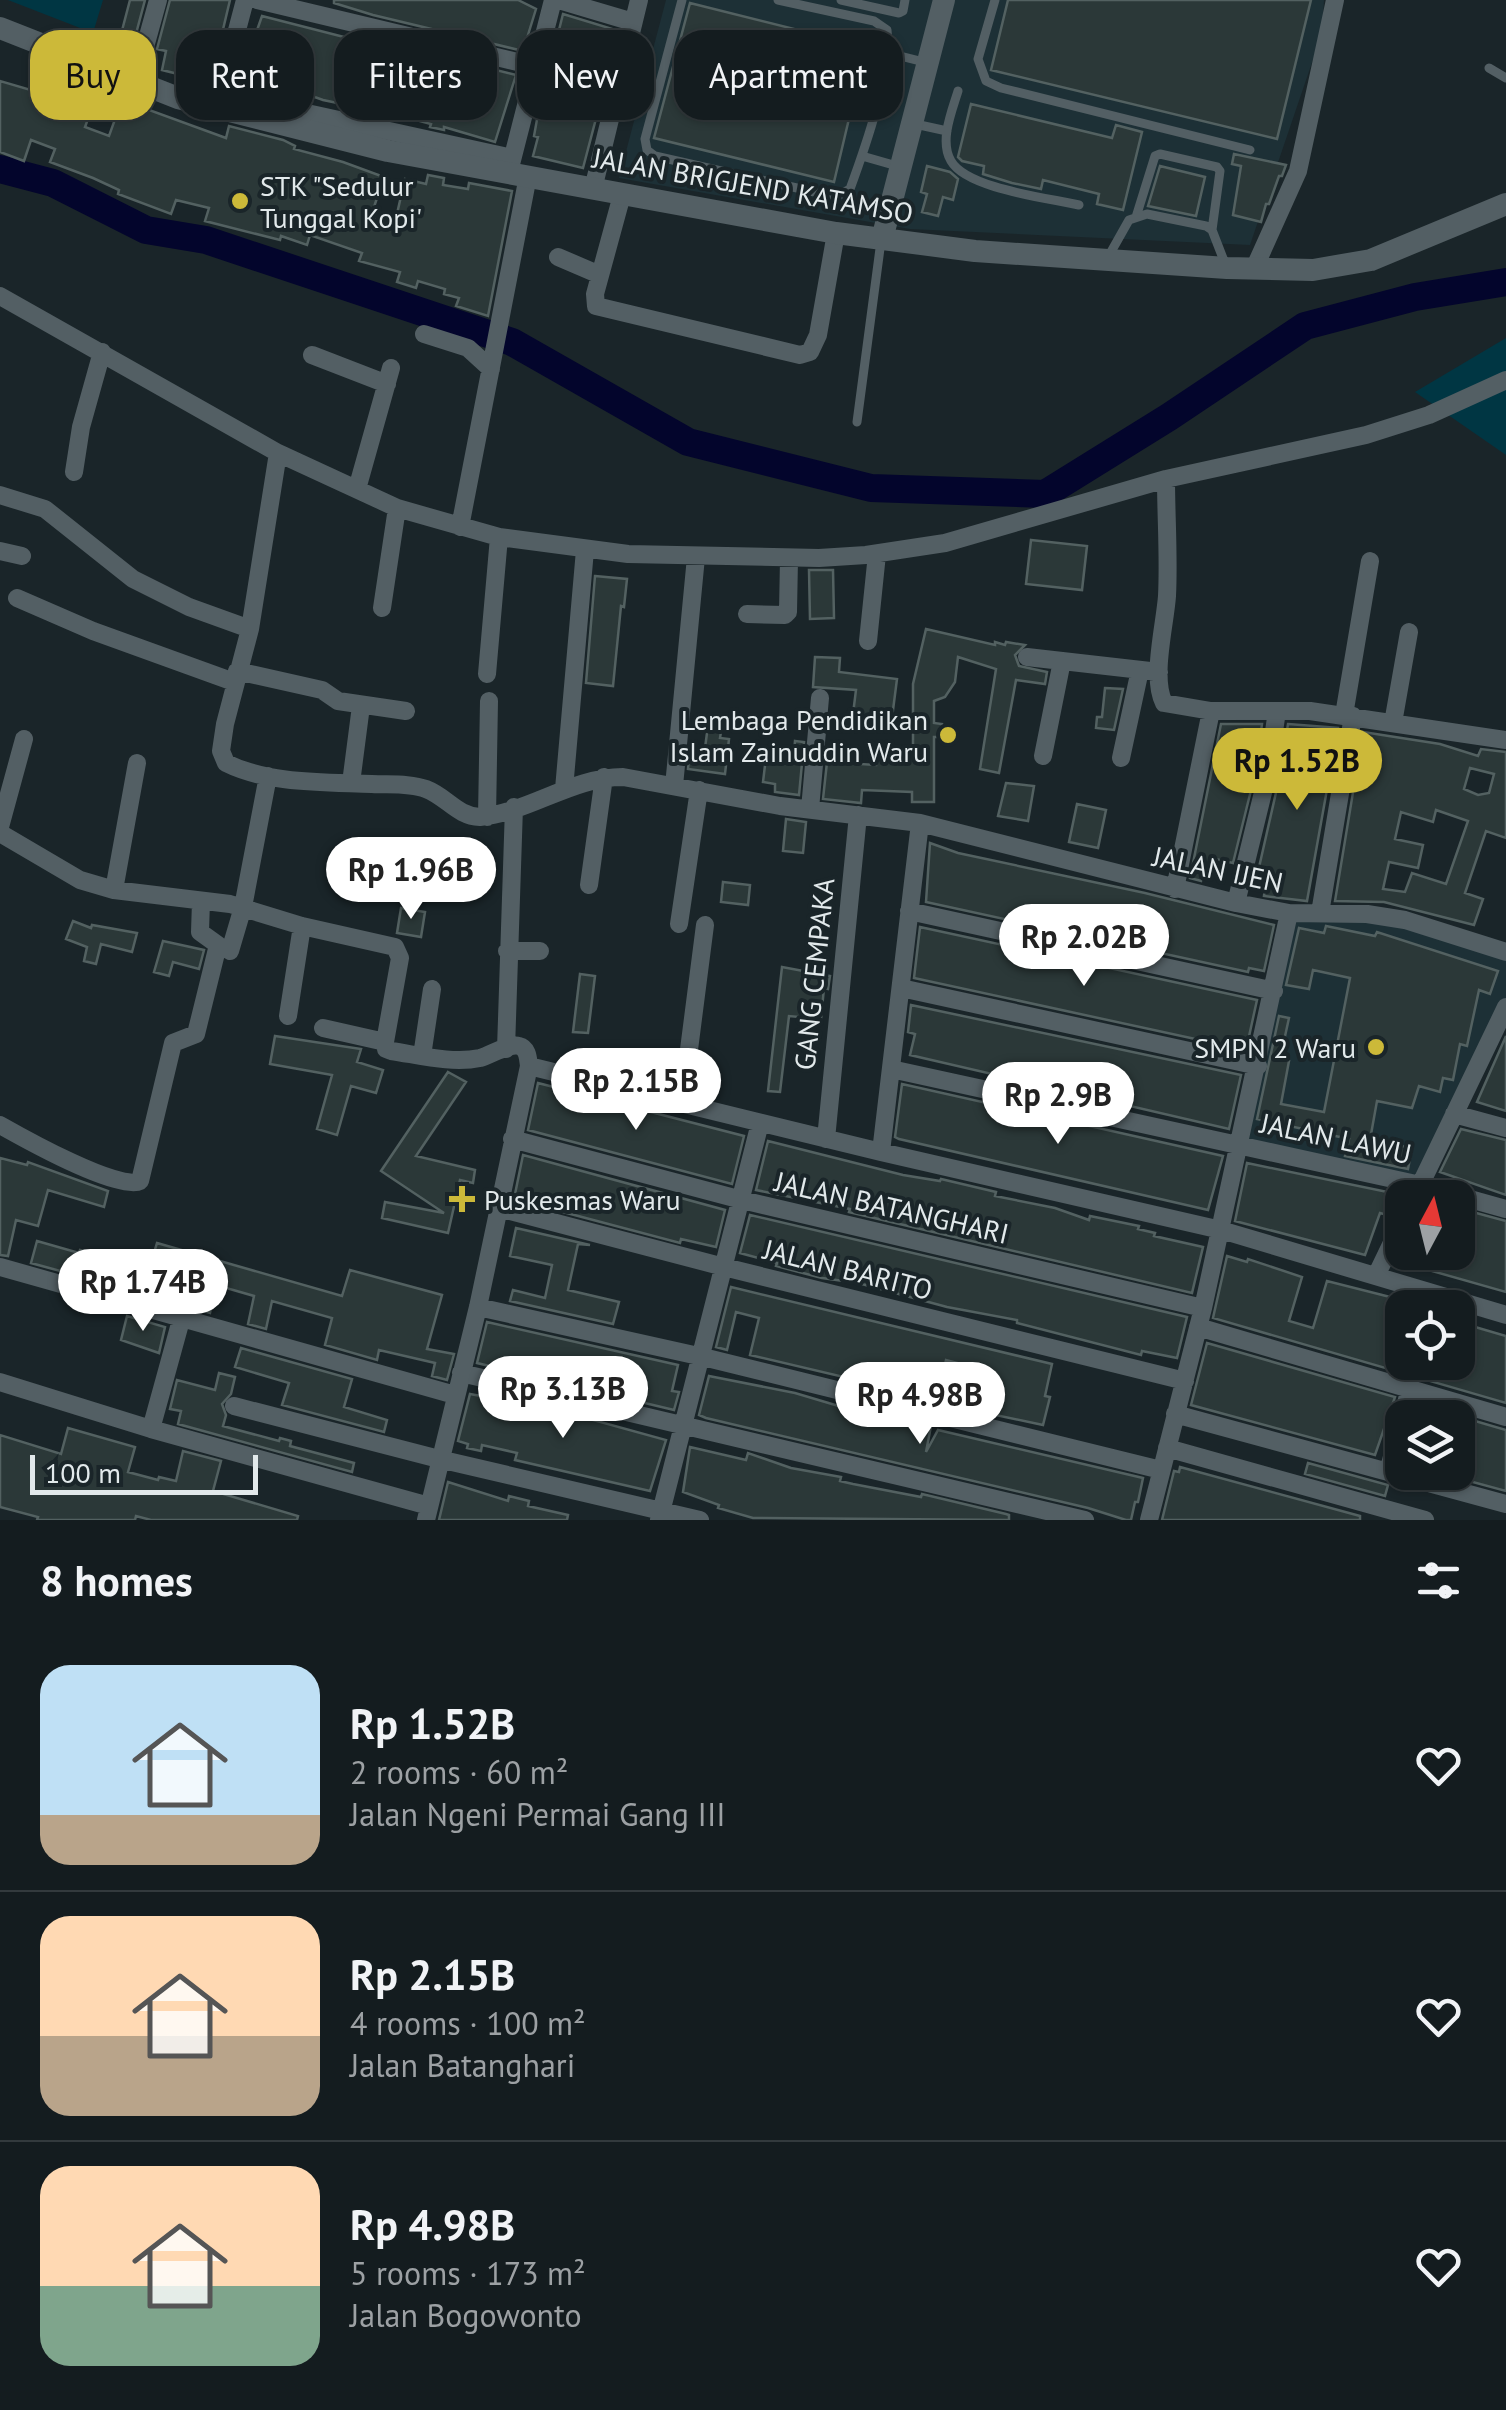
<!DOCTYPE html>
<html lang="en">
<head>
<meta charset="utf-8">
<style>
	:root { --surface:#141c1f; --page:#21292c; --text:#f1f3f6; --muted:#9da1a4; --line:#333a3d; --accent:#ccb939 }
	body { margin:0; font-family:"PT Sans",sans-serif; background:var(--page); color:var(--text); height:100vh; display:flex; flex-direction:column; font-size:38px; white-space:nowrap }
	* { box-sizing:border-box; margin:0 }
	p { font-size:32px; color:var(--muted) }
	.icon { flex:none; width:55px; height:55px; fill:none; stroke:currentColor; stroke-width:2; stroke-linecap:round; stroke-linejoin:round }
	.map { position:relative; height:1520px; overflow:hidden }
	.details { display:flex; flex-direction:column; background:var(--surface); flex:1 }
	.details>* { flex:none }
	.hud { position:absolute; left:30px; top:30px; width:1000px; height:90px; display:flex; gap:20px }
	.needle { width:65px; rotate:7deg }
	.tools { position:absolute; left:1385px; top:1180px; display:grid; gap:20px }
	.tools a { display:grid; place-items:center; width:90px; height:90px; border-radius:20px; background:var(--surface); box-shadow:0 2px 8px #0004,0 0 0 2px var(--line); font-size:50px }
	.scale { position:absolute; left:30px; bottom:25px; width:228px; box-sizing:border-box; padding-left:10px; border:5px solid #e2e9eb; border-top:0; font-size:28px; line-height:35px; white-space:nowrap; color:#e2e9eb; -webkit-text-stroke:8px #1a2529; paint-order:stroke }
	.price { position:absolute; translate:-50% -85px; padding:0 22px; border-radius:35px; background:#fff; color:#222; font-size:32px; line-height:65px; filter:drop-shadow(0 2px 5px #0008) }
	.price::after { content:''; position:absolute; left:50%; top:60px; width:30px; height:22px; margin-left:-15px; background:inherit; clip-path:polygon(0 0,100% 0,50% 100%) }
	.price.active { background:var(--accent); color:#111 }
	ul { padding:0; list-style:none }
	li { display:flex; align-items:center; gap:30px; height:250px; padding:0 40px }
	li+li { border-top:2px solid var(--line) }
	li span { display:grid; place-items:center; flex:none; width:280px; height:200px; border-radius:30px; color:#555 }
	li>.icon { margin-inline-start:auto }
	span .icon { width:120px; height:120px; fill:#fffc; stroke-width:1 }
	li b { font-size:42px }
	h2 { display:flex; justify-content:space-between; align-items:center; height:120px; padding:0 40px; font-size:42px }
	.tag { padding:0 35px; border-radius:30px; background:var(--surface); box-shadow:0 2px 8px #0004,0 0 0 2px var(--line); font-size:35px; line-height:90px }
	.tag.active { background:var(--accent); color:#111 }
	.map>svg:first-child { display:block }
	.built { fill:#1d3036 }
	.green { fill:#003643 }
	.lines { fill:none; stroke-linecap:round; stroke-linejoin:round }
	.river { stroke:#03052c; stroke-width:28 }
	.building { fill:#2b3838; stroke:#536161; stroke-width:2.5; fill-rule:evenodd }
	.lane { stroke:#535f64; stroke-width:9 }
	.street { stroke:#535f64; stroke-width:18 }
	.secondary { stroke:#535f64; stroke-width:22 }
	.poi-dot { fill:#ccb939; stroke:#1a2529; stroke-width:4 }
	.labels { text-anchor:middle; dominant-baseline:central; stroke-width:8; stroke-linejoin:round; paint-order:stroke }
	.poi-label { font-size:28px; fill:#e2e9eb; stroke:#1a2529; text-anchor:start }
	.street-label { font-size:28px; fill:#e2e9eb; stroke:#1a2529 }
</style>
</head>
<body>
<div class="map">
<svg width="1506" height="1520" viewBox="0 0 1506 1520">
	<rect width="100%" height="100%" fill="#1a2529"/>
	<path class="built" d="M666 0H1324L1322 33 1250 245 910 229 619 178Z
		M1293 915 1373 916 1506 955V1014L1417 1183 1241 1146Z"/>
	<path class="green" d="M8 0H103L93 33Z
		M1506 338V455L1415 392Z"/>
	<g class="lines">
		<path class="river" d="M0 169 53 183 146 230 206 240 512 342 688 442 871 488 1045 494 1169 417 1305 326 1415 297 1506 282"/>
	</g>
	<path class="building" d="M130 0H145L133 45 119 42Z
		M170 0H230L215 63 208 62 203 85 177 78 178 74 162 70 166 51 157 49Z
		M334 0H518L536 9 523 51 373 15 334 3Z
		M1008 0H1311L1277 139 991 70Z
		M690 3 866 47 834 182 654 138Z
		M563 14 619 31 583 168 533 156 538 137 534 136 538 114Z
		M262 16 418 56 419 53 495 75 496 70 516 75 495 142 444 127V130L430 127 431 124 405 117 323 100 284 86 283 91 240 79Z
		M58 77 98 92 85 127 109 136 122 100 226 138 229 126 283 140 295 146 294 149 343 162 384 177 373 210 396 218 405 179 426 184 428 175 444 178 443 185 468 189 469 183 512 191 488 316 456 306 459 298 444 294 445 289 418 281 416 288 397 282 400 272 359 261 362 253 310 235 307 245 281 236 280 240 205 221 209 208 176 200 171 214 118 194 119 190 93 178 50 162 55 149 31 140 24 161 0 152V81L51 96Z
		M971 104 1112 138 1116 125 1142 132 1123 210 1097 204 1099 194 1043 180 1041 189 1012 183 983 174 984 166 962 161 958 157Z
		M1234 154 1286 165 1282 176H1279L1269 204H1266L1261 222 1233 215 1241 166 1232 164Z
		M927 166 950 172 958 179 953 200 943 197 938 216 922 212 927 194 921 192Z
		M1160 166 1205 177 1196 216 1148 206Z
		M1031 540 1087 546 1082 590 1026 584Z
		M809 570H833L834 618 810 619Z
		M595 576 627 579 624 607 621 606 613 686 586 683Z
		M926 629 995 645V642L1005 645 1006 642 1025 645 1015 655 1019 666 1047 672 1045 684 1016 680 999 773 980 769 996 669 958 657 955 682 945 697 934 701V723L942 724 941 737H934V802H912V792L862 790 861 803 823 799 827 762 876 765V749L913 750V684Z
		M815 657 840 658 839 672 897 679 892 718 869 716 868 724 852 722 856 690 813 687Z
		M1105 688 1123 689 1114 730 1096 728 1097 717H1102Z
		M709 718 723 720 720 738 729 739 725 774 688 769 690 746 705 748Z
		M1221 724H1262L1256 770 1233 863 1211 858 1207 875 1202 874 1201 881 1190 878Z
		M1288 724 1338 728 1307 901 1264 896 1265 887 1255 885 1280 775Z
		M1363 732 1440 744 1478 756 1481 749 1506 752V838L1486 831 1465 893 1483 899 1474 925 1384 902 1335 901ZM1470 768 1494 774 1489 793 1478 795 1464 789ZM1436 810 1468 821 1446 884 1412 873 1405 892 1383 889 1389 862 1418 868 1423 845 1395 839 1401 812 1433 822Z
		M795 741 804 742 799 795 775 792V784L763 782 766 757 778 758 779 751 794 753Z
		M1006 783 1034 786 1028 821 998 816Z
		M1077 804 1106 810 1098 848 1069 842Z
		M786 819 806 822 803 853 783 851Z
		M930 843 958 853 1145 893 1274 925 1264 971 1249 968 1248 972 926 902Z
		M723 882 750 885 748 905 721 902Z
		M401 908 425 912 421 937 397 933Z
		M73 921 91 928 92 925 137 933 132 952 101 944 96 964 84 961 87 947 66 939Z
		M1326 926 1375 936 1377 932 1498 971 1490 994 1479 990 1467 1046 1460 1044 1453 1080 1443 1078 1440 1092 1419 1086 1412 1108 1377 1101 1370 1140 1412 1148 1408 1169 1345 1156 1349 1139 1257 1119 1279 1016 1289 1018 1280 1059 1289 1061 1281 1104 1324 1112 1350 978 1313 970 1309 989 1286 985 1299 928 1324 933Z
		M920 927 1257 1000 1246 1050 914 978Z
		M163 941 204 950 199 969 173 962 169 976 154 972Z
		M782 967 830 976 828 989 824 988 821 1019 789 1016 780 1092 768 1091Z
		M580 974 595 976 588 1033 573 1032Z
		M911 1005 1241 1075 1229 1129 910 1055 915 1034 908 1032Z
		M275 1036 361 1049 357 1062 383 1070 376 1093 351 1086 337 1135 317 1129 332 1075 270 1064Z
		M1506 1036V1111L1477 1102Z
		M448 1072 466 1082 416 1156 475 1170 473 1183 460 1180 448 1233 382 1218 385 1202 444 1213 381 1171Z
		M538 1083 744 1136 732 1184 528 1130Z
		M902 1084 1223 1156 1208 1210 899 1139 895 1137Z
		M1461 1129 1506 1140V1195L1440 1172Z
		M768 1141 903 1175 940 1181 941 1179 996 1192 995 1196 1055 1208 1089 1220 1090 1216 1139 1226 1138 1229 1155 1233 1154 1236 1203 1247 1192 1293 849 1212 850 1209 756 1190Z
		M523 1155 725 1210 716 1247 681 1239 680 1243 514 1199Z
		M0 1158 27 1165 28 1162 108 1191 104 1207 48 1190 38 1226 16 1220 8 1256 0 1255Z
		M1247 1163 1402 1195V1210L1391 1216 1380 1213 1365 1255 1235 1221Z
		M1458 1208 1506 1221V1292L1418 1267 1419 1264 1398 1258 1401 1252H1458Z
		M750 1215 1187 1317 1177 1358 1142 1351 1141 1355 1017 1323V1320L947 1307 858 1283 822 1278 776 1266 777 1263 740 1253Z
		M516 1228 590 1245 578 1244 568 1290 619 1302 613 1324 510 1301 513 1290 545 1298 552 1265 510 1256Z
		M37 1241 79 1253 80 1250 119 1260 114 1279 110 1277 108 1284 31 1263Z
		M157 1243 342 1296 350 1270 442 1295 427 1349 454 1354 447 1380 432 1376 435 1363 379 1350 377 1360 325 1345 332 1318 272 1301 266 1329 248 1324 254 1296 216 1285 210 1313 189 1307 195 1279 150 1266Z
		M1227 1256 1247 1262 1248 1259 1302 1277 1289 1321 1313 1328 1327 1281 1402 1300V1362H1458V1322L1506 1336V1403L1213 1318Z
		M731 1287 1052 1364 1045 1396 1050 1397 1043 1425 972 1410 954 1401 973 1367 946 1360 937 1399 750 1355 759 1318 736 1312 727 1350 716 1347Z
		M127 1316 165 1327 159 1353 121 1340Z
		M487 1322 678 1365 672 1391 679 1392 674 1410 477 1363Z
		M1207 1343 1395 1397 1375 1455 1191 1405Z
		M241 1348 352 1379 344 1407 387 1420 384 1432 282 1405 289 1383 235 1367Z
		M219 1373 235 1377 231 1394 222 1404 226 1415 223 1426 279 1441 280 1438 291 1441 290 1446 354 1463 352 1472 178 1424 181 1411 170 1409 177 1380 215 1390Z
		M709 1376 795 1393 852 1410 931 1426 926 1452 938 1430 1143 1478 1138 1502H1135L1131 1520H1126L1088 1508 706 1418 699 1415Z
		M470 1394 557 1410 666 1440 650 1491 515 1460 517 1453 482 1445 481 1451 467 1448 468 1444 458 1441Z
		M1458 1416 1506 1430V1491L1458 1478Z
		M68 1428 135 1447 128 1472 158 1480 159 1477 176 1481 183 1451 221 1461 213 1491 298 1516 297 1520H151L136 1516 135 1520H37L38 1517 0 1507V1435L61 1454Z
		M690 1447 746 1460 748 1453 791 1468 841 1477 840 1481 853 1484 921 1497 922 1494 1006 1514 1009 1515V1520L753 1518 718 1508 719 1505 683 1492Z
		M1308 1463 1388 1485 1385 1496 1305 1474Z
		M1180 1467 1360 1516V1520H1162L1174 1471 1179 1472Z
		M448 1482 508 1501 509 1496 529 1501 528 1506 568 1515 567 1520H439Z"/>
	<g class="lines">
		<path class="lane" d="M682 0 645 139 647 150 655 156 828 195 841 194 850 189C865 148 892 72 887 30L874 21 778 0
			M841 0 899 13 903 11 905 0
			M995 0 978 59 986 81 1001 88 1250 150
			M888 53 924 62
			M1489 68 1506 78
			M958 91C952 111 939 141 951 161 967 189 1049 198 1079 205
			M915 124 947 131
			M862 156 897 166
			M1136 217 1155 156 1160 154 1217 167 1220 171 1212 230
			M1107 259 1129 220 1147 214 1206 226 1212 230 1226 266
			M857 422 881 241"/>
		<path class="street" d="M257 0 534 66
			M559 0 633 22
			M135 83 158 0
			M220 94 512 158
			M217 106 245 0
			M510 168 553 0
			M593 189 639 0
			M622 195 595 294 596 306 800 355 810 352 818 335 836 233
			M558 257 600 275
			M1254 269 1298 171 1335 0
			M0 296 278 453 397 508 499 537 628 554 819 558 866 555 945 543 1166 479 1366 435 1429 415 1506 380
			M424 334 468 348 491 369
			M312 355 387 384
			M278 453 250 629 225 724 221 751 226 763C268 784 325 782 372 784 389 785 410 783 426 789 447 797 457 816 480 817 530 812 572 777 623 777L780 806 920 823 1236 903 1289 913 1367 914 1405 920 1506 952
			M74 472 81 427 102 352
			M1166 479C1166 517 1169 557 1167 596 1165 625 1151 678 1164 703L1211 711H1310L1506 740
			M357 489 391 368
			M0 495 45 509 133 579 189 607 250 629
			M460 527 528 176
			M0 551 22 556
			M17 598 93 631 234 682
			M382 608 397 508
			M747 614 785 615 788 612 789 559
			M868 641 877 554
			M1027 657 1159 672
			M237 671 322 690 338 701 406 711
			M487 674 499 537
			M1344 715 1370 561
			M1393 723 1409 632
			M1043 756 1062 661
			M1121 758 1140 670
			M351 783 361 706
			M674 786 696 557
			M564 789 585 550
			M810 809 820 698
			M487 817 489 701
			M0 827 24 739
			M0 833 80 880 114 890 230 904 302 926 395 947 400 958 385 1042 386 1049 391 1051C419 1055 452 1064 480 1058 491 1055 509 1043 519 1046 528 1048 528 1059 529 1066L478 1307 426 1520
			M589 885 604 777
			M1175 889 1211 711
			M114 890 137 763
			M1236 903 1268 772 1277 711
			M909 911 1274 991
			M1320 913 1353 716
			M679 924 699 790
			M230 951 243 907 268 776
			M507 951H540
			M901 988 1258 1066
			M288 1016 302 926
			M323 1028 385 1042
			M506 1049 514 807
			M422 1056 432 989
			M529 1066 881 1152 1221 1230 1506 1315
			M891 1069 1416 1184 1506 1209
			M682 1104 705 925
			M1454 1114 1506 1128
			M0 1125C23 1138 119 1192 140 1181L173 1043 196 1034 218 945 200 932 201 901
			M512 1139 742 1200 1203 1308
			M826 1139 858 815
			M881 1152 920 823
			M1414 1198 1506 1007
			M499 1208 724 1267 1185 1381
			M0 1267 455 1395
			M1376 1276 1402 1222
			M478 1307 703 1357 1161 1470
			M1198 1327 1506 1417
			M461 1373 1085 1520
			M0 1382 151 1429 429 1506
			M234 1406 439 1459 700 1520
			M1175 1414 1506 1504
			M151 1429 181 1320
			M1167 1448 1425 1520
			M1388 1472 1410 1388
			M659 1520 760 1123
			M1149 1520 1203 1308 1289 913"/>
		<path class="secondary" d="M0 28 178 98 388 151 836 233 975 251 1227 268 1313 270 1371 260 1506 204
			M882 239 944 0"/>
	</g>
	<g class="poi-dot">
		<circle cx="240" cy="201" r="10"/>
		<circle cx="948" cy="735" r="10"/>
		<circle cx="1376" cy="1047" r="10"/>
		<path d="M457 1184h10v10h10v10h-10v10h-10v-10h-10v-10h10z"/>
	</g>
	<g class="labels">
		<g class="poi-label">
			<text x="260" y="185">STK "Sedulur<tspan x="260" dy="32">Tunggal Kopi'</tspan></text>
			<text x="928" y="719" text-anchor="end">Lembaga Pendidikan<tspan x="928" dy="32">Islam Zainuddin Waru</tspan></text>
			<text x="1356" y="1047" text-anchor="end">SMPN 2 Waru</text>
			<text x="484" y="1199">Puskesmas Waru</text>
		</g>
		<g class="street-label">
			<text transform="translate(753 185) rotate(10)">JALAN BRIGJEND KATAMSO</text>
			<text transform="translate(1218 869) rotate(12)">JALAN IJEN</text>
			<text transform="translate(814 974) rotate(-84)">GANG CEMPAKA</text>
			<text transform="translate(1336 1138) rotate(12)">JALAN LAWU</text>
			<text transform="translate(892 1207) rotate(13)">JALAN BATANGHARI</text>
			<text transform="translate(848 1269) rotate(14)">JALAN BARITO</text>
		</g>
	</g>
</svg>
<div class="tools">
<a><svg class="needle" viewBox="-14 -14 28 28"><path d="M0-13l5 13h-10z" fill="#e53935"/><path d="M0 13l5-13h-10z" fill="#9da1a4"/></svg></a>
<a><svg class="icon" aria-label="locate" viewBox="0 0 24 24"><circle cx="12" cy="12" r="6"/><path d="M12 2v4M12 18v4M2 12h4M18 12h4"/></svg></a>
<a><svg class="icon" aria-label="layers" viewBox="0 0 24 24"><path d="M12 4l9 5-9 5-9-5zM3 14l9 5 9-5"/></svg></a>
</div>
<div class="scale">100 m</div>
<b class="price active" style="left:1297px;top:813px">Rp 1.52B</b>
<b class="price" style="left:411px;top:922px">Rp 1.96B</b>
<b class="price" style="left:1084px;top:989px">Rp 2.02B</b>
<b class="price" style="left:636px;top:1133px">Rp 2.15B</b>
<b class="price" style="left:1058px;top:1147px">Rp 2.9B</b>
<b class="price" style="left:143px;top:1334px">Rp 1.74B</b>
<b class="price" style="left:563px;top:1441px">Rp 3.13B</b>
<b class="price" style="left:920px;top:1447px">Rp 4.98B</b>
<div class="hud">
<a class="tag active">Buy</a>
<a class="tag">Rent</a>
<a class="tag">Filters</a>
<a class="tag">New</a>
<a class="tag">Apartment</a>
</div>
</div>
<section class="details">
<h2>8 homes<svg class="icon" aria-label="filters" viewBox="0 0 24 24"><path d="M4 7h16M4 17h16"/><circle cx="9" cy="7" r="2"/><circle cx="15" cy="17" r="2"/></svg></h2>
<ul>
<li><span style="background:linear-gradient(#bfe0f5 75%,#b9a48a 0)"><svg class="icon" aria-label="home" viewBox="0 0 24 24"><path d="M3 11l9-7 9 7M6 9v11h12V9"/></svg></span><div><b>Rp 1.52B</b><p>2 rooms · 60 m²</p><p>Jalan Ngeni Permai Gang III</p></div><svg class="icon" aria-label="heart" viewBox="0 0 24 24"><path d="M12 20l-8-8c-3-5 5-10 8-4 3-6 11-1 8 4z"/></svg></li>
<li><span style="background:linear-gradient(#ffd9b3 60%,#b9a48a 0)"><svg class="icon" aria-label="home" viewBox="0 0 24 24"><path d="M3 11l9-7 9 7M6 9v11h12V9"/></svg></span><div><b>Rp 2.15B</b><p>4 rooms · 100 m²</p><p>Jalan Batanghari</p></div><svg class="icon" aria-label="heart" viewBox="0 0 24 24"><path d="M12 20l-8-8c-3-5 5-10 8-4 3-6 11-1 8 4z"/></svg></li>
<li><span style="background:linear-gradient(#ffd9b3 60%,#7fa58c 0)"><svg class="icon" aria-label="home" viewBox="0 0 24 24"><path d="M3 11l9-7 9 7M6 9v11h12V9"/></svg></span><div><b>Rp 4.98B</b><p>5 rooms · 173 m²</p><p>Jalan Bogowonto</p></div><svg class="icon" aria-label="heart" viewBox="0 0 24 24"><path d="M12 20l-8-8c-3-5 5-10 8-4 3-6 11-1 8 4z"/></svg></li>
</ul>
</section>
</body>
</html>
